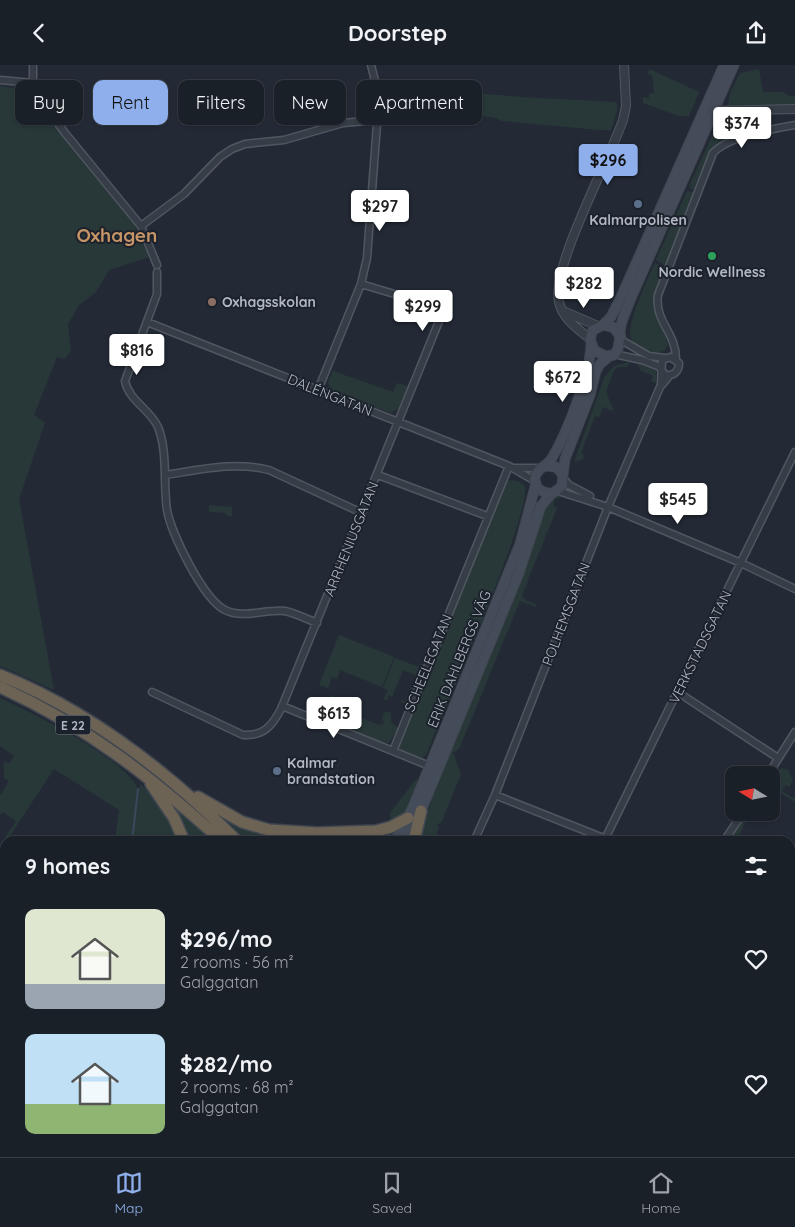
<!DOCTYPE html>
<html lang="en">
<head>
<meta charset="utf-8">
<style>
	:root { --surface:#1a2028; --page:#272d34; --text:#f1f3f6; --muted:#9fa3a8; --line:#383e45; --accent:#8eafeb }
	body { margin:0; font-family:Quicksand,sans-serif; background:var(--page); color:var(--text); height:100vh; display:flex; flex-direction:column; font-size:19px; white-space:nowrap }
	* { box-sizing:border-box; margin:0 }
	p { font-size:16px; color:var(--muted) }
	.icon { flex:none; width:28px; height:28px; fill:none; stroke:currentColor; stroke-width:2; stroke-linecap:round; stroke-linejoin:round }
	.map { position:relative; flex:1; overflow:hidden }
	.side { position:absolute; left:0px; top:771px; width:795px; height:321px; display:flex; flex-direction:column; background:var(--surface); border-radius:15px 15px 0 0; box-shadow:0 1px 4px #0004,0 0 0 1px var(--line) }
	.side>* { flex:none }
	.top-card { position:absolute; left:15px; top:15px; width:500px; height:45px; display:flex; gap:10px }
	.needle { width:32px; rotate:280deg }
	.tools { position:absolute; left:725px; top:701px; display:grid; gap:10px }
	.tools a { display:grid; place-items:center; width:55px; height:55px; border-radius:10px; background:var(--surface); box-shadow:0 1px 4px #0004,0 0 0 1px var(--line); font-size:25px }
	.price { position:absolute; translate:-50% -42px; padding:0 11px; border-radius:5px; background:#fff; color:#222; font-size:16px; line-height:32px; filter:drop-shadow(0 1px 2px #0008) }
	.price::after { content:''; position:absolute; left:50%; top:30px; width:15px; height:11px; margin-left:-8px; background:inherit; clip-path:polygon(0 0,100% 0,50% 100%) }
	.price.selected { background:var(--accent); color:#111 }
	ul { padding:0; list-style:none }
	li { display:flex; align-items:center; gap:15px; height:125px; padding:0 25px }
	li span { display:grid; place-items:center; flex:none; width:140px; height:100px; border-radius:10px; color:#555 }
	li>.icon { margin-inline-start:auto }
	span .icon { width:60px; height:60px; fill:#fffc; stroke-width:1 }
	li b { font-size:21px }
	h2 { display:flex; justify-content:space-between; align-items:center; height:60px; padding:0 25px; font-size:21px }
	.tag { padding:0 18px; border-radius:10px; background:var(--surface); box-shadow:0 1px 4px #0004,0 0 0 1px var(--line); font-size:18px; line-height:45px }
	.tag.selected { background:var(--accent); color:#111 }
	header { display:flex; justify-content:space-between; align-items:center; height:65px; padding:0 25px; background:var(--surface); font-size:22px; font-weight:800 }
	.tabs { display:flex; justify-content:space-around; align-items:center; height:70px; border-top:1px solid var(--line); background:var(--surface); font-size:14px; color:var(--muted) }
	.tabs a { display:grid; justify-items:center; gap:2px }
	.tabs .selected { color:var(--accent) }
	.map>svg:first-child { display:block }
	.green { fill:#283839 }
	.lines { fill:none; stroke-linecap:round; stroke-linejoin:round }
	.stream { stroke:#3a485d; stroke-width:2 }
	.minor-casing { stroke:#515761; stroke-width:9 }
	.tertiary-casing { stroke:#515761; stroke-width:10 }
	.secondary-casing { stroke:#404650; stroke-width:11 }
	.motorway-casing { stroke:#414751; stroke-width:14 }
	.minor { stroke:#363d46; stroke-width:6 }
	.tertiary { stroke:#363d46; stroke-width:8 }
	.secondary { stroke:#454c59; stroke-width:9 }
	.motorway { stroke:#6c6354; stroke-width:11 }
	.rail-casing { stroke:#59606d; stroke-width:4 }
	.rail { stroke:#1c222b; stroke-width:2; stroke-dasharray:5.5; stroke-linecap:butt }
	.service-dot { fill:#5c6f8a; stroke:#1c222b; stroke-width:2 }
	.leisure-dot { fill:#2e9e5b; stroke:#1c222b; stroke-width:2 }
	.education-dot { fill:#8d6e63; stroke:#1c222b; stroke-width:2 }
	.labels { text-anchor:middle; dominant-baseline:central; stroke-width:4; stroke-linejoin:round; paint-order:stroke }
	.shield { fill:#1c222b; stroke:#848a95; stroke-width:1 }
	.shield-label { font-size:12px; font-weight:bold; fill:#b1b7c3 }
	.poi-label { font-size:14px; font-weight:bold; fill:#b1b7c3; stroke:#1c222b }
	.street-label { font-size:14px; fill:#b1b7c3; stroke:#1c222b }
	.district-label { font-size:19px; font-weight:bold; fill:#c79468; stroke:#1c222b }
</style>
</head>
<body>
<header><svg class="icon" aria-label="back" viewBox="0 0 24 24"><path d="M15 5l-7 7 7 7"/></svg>Doorstep<svg class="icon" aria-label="share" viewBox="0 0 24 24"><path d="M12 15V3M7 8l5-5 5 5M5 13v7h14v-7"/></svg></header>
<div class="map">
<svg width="795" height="1092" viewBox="0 0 795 1092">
	<rect width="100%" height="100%" fill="#232a36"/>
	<path class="green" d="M649 4 699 27 689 51H679L643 38V32L649 33V29L654 28 652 10 648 9Z
		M759 4 763 27H782L789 31H795V40L728 41 730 28 740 8Z
		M384 20 521 32 614 37 617 38V46L611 65H599L502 56 493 52 417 46C409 51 393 49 387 41Z
		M0 21 27 25 37 41 134 159 149 192 109 205 96 227 79 240 68 259 71 285 65 294 57 292 34 350 45 358 19 434 54 625 0 601Z
		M763 55 765 62C715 77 713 75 694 124H691L689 121 714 67 736 58Z
		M687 126 693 127 666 201 656 195Z
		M655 198 665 203 655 231 653 243 668 279 665 285C658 289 652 287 646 284 641 282 635 280 632 276 623 264 649 211 655 198Z
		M630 297 627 302H618L614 305 606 327 613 344 612 346 603 342 599 352 595 351 581 388 584 391 583 394 574 397 605 311 614 301Z
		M637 298 656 306V318L651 316 653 311 640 305Z
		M333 306 393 327 397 318 408 321 399 343 391 348 330 324 328 317Z
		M509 415 518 416 525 421C532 447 442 651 426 690L422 693 398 684 506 418Z
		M558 431H563L555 434 553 441 557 443 522 530 525 535 537 540 536 542 520 536 459 684 453 688 461 709 441 758H439L437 761 439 762 434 776H418L440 710 536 471C540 456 542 438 558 431Z
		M209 440 232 442V451L226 450V448L209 447Z
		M339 570 394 592 382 622 340 605 337 614 332 612 328 623 319 620Z
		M395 593 419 602 421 599H423L407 640 401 637V635L405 637 416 610 403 605 392 632 389 630 387 635H383L388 625 383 623Z
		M330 630 338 633 337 637 342 639 345 632 358 637 354 650 379 660 384 658 382 653 385 646 391 648V657L398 663 389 678H384L322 653Z
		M0 633C31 647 126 694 138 724L141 719 167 748 180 776H115L119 745 54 704 0 786V780L16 756 3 747 0 750V731L9 716 4 713V696L9 699 14 691 0 681Z
		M781 703 788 705 793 716 789 722 786 720 782 726 793 733 795 731V737L776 725 771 731V719Z
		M417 713C420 732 405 749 391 759L390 748Z
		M169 737 213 776H189Z
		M213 745 282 770 330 776H245Z
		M748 748H750L736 776H729Z
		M391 766V772L388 776H348L338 771Z
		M0 827 5 830V955L0 962Z
		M60 1088H96L90 1092H50Z
		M370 1088H453L455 1092H374Z
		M652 1088H690L686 1092H652Z"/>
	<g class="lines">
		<path class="stream" d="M132 776 138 724
			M0 966 5 960"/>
		<g class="minor-casing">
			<path id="minor" d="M33 0V18L39 33 65 68 141 161 157 200
				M0 15 33 18
				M141 161 184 129 220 92 232 84 245 79 284 75 343 58 378 55
				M157 207V229L125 316C129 336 150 344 158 362 168 387 163 418 167 445 171 468 203 534 225 545 243 554 265 544 285 546 295 548 307 554 317 558
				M147 257 509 401 535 416
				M621 275 649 291 665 293
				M614 289 642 295 660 302
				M676 294C676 267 654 256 658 230L713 88C729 71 772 64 795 60
				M661 319 662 295 670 292 679 298C679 306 674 311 666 310L661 305
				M318 325 361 219 367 193 379 32 371 0
				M513 403H542
				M165 410C199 405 235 396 269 405L362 448
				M378 410 487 451
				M563 413 569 420 590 431
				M558 426 608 442 741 498 795 524
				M152 627 243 670C264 671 272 661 281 644L444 244 361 219
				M679 628 778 693
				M282 641 432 702
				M393 686 509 401
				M768 710 795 667
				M495 730 606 774
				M474 776 495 730 608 442 660 322 670 310
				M604 776 795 387
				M724 776 743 748
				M0 821 5 824
				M276 1088 280 1092
				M577 1088 578 1092
				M748 1088 752 1092
				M757 1088 761 1092
				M628 1092 630 1088
				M793 1092 795 1090"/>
		</g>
		<g class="tertiary-casing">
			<path id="tertiary" d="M709 46 795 44
				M563 246 598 261
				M590 274C577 263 563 254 559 237 550 204 610 93 623 55L626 41 624 0"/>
		</g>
		<g class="secondary-casing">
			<path id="secondary" d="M603 260 611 252 622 230 724 0
				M621 272 613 262 603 260 593 265 590 274 594 285C623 303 618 276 621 260 623 251 628 242 631 233L734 0
				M546 401 556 402 563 410 562 421 553 428C544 429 534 424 535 413 536 403 548 401 552 393 567 368 590 309 591 280
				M563 410 565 394 590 330 596 306 600 299 611 290
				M395 776 413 742 520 479 536 418
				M405 776 421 746 519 508 541 441 551 429
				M790 1038 795 1034
				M30 1092 40 1088
				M729 1092 734 1088"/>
		</g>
		<g class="motorway-casing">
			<path id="motorway" d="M0 610C90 646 169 708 237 776
				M0 622C88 662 151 712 222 776
				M151 719 174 753 184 776
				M198 732 242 757 269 765 317 768 376 766 391 762 408 753
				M414 776 421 746
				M462 1088 464 1092
				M472 1088 474 1092"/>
		</g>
		<use href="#minor" class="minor"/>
		<use href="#tertiary" class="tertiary"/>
		<use href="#secondary" class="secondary"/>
		<use href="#motorway" class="motorway"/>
		<g class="rail-casing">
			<path id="rail" d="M790 1012 795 1007
				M704 1092 709 1088"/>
		</g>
		<use href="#rail" class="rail"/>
	</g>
	<g class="service-dot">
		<circle cx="638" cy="139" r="5"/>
		<circle cx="277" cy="706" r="5"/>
	</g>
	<circle class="leisure-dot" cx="712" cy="191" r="5"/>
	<circle class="education-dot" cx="212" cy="237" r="5"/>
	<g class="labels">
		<rect class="shield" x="55.5" y="650.5" width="35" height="19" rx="4"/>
		<g class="shield-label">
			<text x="73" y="660">E 22</text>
		</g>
		<g class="poi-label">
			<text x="638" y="155">Kalmarpolisen</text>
			<text x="712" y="207">Nordic Wellness</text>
			<text x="222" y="237" text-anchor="start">Oxhagsskolan</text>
			<text x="287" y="698" text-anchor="start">Kalmar<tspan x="287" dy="16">brandstation</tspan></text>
		</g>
		<g class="street-label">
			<text transform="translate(330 330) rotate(22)">DALÉNGATAN</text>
			<text transform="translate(351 474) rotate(-68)">ARRHENIUSGATAN</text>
			<text transform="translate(566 549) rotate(-69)">POLHEMSGATAN</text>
			<text transform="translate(700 582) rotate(-64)">VERKSTADSGATAN</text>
			<text transform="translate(459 594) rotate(-68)">ERIK DAHLBERGS VÄG</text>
			<text transform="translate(428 598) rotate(-68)">SCHEELEGATAN</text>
		</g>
		<g class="district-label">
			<text x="117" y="170">Oxhagen</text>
		</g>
	</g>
</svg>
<div class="tools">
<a><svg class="needle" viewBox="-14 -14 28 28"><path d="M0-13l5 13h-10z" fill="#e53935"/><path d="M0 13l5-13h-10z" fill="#9fa3a8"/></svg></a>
</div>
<b class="price" style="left:742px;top:84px">$374</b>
<b class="price selected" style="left:608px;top:121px">$296</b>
<b class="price" style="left:380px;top:167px">$297</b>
<b class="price" style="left:584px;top:244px">$282</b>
<b class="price" style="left:423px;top:267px">$299</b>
<b class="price" style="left:137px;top:311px">$816</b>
<b class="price" style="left:563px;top:338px">$672</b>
<b class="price" style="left:678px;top:460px">$545</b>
<b class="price" style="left:334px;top:674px">$613</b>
<div class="top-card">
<a class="tag">Buy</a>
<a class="tag selected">Rent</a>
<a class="tag">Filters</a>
<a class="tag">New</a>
<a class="tag">Apartment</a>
</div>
<section class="side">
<h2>9 homes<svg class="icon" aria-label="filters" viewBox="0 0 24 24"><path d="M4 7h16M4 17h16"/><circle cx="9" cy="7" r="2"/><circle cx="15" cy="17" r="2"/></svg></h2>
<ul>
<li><span style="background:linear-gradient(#dfe7d0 75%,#9aa5b1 0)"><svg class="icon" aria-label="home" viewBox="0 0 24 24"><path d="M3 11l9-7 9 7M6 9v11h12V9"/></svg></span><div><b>$296/mo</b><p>2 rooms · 56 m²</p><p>Galggatan</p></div><svg class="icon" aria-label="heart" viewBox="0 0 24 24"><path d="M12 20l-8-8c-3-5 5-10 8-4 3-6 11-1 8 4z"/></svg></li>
<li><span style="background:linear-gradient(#bfe0f5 70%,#8fb573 0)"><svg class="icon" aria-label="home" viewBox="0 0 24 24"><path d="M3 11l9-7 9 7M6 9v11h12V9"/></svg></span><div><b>$282/mo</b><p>2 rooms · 68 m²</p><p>Galggatan</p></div><svg class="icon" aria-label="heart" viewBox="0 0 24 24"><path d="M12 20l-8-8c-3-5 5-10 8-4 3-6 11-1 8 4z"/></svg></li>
</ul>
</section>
</div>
<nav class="tabs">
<a class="selected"><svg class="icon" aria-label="map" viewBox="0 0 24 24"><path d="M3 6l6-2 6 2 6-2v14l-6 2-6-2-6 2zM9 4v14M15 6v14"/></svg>Map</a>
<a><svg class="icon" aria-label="saved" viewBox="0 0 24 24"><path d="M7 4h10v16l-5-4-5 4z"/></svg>Saved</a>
<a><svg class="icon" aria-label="home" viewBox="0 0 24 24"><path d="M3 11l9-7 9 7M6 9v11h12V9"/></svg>Home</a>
</nav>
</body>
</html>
